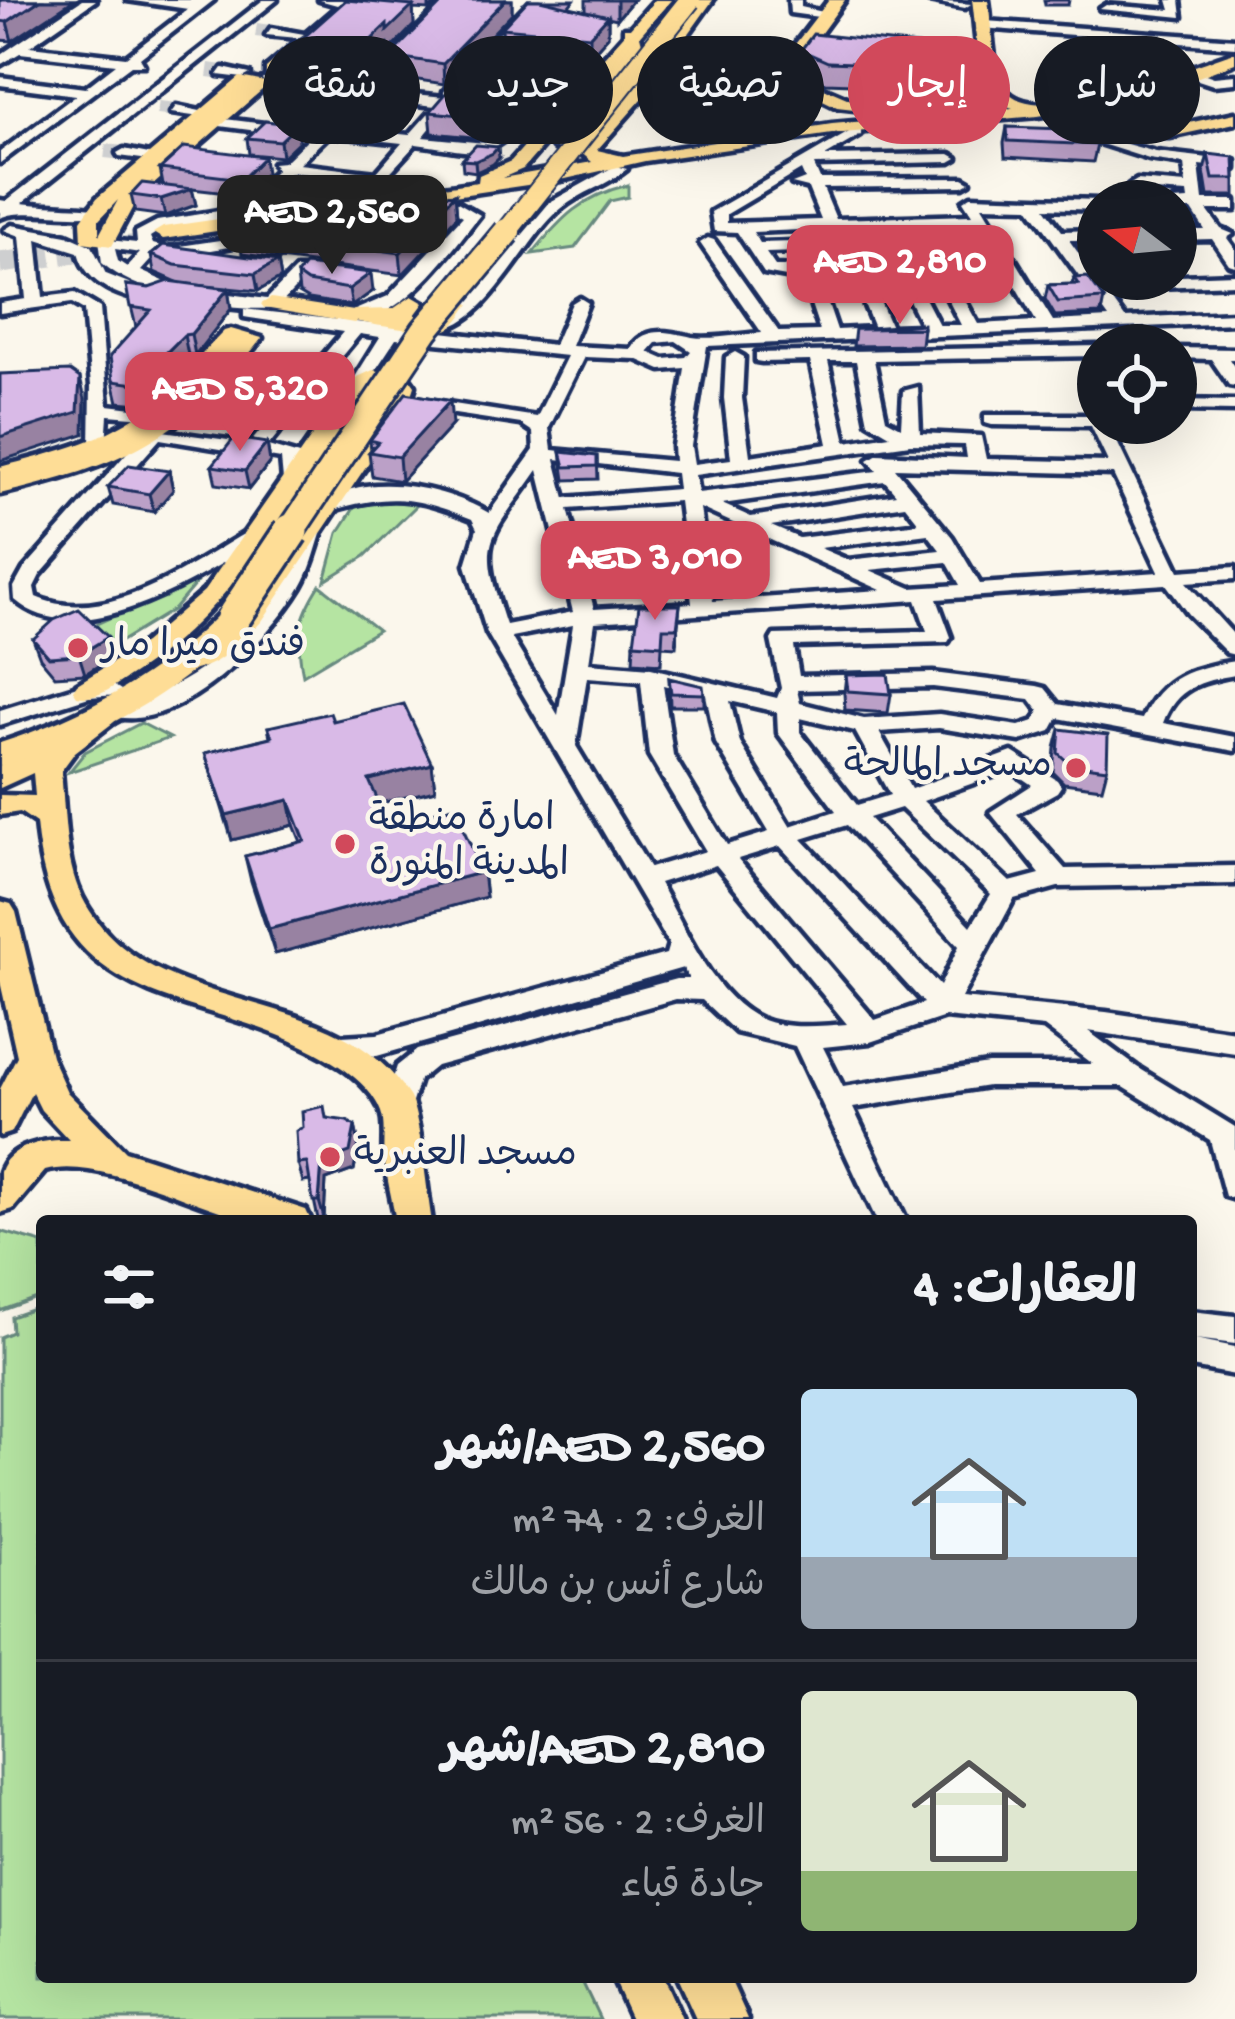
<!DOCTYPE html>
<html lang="ar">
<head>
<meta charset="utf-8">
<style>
	:root { --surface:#171b24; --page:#20242c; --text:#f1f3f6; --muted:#9ea1a6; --line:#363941; --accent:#d1495b }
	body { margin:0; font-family:"Gochi Hand","Playpen Sans Arabic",sans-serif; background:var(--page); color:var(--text); direction:rtl; height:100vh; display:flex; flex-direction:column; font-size:45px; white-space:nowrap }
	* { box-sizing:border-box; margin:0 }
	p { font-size:39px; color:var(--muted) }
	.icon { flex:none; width:66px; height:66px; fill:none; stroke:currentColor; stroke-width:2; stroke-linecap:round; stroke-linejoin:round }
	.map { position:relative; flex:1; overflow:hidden; direction:ltr }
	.panel { position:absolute; left:36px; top:1215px; width:1161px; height:768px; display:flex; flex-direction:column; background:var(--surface); border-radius:12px; box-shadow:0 12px 48px #0002; direction:rtl }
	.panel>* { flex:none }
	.guide { position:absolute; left:36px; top:36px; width:1164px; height:108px; direction:rtl; display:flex; gap:24px }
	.needle { width:78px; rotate:286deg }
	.tools { position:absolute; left:1077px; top:180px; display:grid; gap:24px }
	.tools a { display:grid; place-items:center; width:120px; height:120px; border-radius:50%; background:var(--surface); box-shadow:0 12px 48px #0002; font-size:60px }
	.price { position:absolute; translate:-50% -102px; padding:0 27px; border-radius:24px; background:var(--accent); color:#fff; font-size:39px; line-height:78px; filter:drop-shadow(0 3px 6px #0008) }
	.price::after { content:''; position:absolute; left:50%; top:72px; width:36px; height:27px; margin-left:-18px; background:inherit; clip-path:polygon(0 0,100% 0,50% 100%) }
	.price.current { background:#222; color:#fff }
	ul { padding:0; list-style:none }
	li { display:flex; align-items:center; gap:36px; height:300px; padding:0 60px }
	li+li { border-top:3px solid var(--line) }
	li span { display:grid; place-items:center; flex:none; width:336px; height:240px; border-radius:12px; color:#555 }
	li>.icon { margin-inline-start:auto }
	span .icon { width:144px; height:144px; fill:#fffc; stroke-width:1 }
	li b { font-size:51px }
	h2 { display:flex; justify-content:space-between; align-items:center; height:144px; padding:0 60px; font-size:51px }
	.chip { padding:0 42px; border-radius:54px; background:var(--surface); box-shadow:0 12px 48px #0002; font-size:42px; line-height:108px }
	.chip.current { background:var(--accent); color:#fff }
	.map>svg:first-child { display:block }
	.green { fill:#b5e4a2; stroke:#688a80; stroke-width:3 }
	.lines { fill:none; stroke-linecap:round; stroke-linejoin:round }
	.minor-tunnel { stroke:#cecfd0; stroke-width:14; stroke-dasharray:14 8; stroke-linecap:butt }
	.major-tunnel { stroke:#cecfd0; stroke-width:21; stroke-dasharray:21 10; stroke-linecap:butt }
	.minor-casing { stroke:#1b2f5e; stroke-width:9 }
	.major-casing { stroke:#1b2f5e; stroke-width:9 }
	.highway-casing { stroke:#1b2f5e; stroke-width:9 }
	.minor { fill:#fbf7ec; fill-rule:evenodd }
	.major { fill:#fedd96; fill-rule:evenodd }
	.highway { fill:#fedd96; fill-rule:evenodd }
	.highway-bridge-far2-casing { stroke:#1b2f5e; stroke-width:24; stroke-linecap:butt }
	.highway-bridge-far1-casing { stroke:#1b2f5e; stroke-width:32; stroke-linecap:butt }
	.highway-bridge-casing { stroke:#1b2f5e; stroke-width:40; stroke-linecap:butt }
	.highway-bridge-far2 { stroke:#fedd96; stroke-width:20 }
	.highway-bridge-far1 { stroke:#fedd96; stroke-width:26 }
	.highway-bridge { stroke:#fedd96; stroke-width:33 }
	.wall { fill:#bba0c7; stroke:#1b2f5e; stroke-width:3 }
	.shaded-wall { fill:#9882a2; stroke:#1b2f5e; stroke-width:3 }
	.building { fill:#d9bae7; stroke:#1b2f5e; stroke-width:3 }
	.poi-dot { fill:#d1495b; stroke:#fbf7ec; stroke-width:4.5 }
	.labels { text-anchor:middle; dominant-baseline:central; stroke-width:9; stroke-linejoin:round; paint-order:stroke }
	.poi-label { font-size:39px; fill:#1b2f5e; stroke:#fbf7ec; text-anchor:start }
</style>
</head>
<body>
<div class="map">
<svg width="1235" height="2019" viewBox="0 0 1235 2019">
	<rect width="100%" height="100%" fill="#fbf7ec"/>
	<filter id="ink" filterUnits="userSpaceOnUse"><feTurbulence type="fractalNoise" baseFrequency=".00833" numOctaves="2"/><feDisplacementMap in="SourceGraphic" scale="24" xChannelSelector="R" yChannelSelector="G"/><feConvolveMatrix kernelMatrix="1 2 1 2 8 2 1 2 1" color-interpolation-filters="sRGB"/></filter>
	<g filter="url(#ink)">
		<path class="green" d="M628 185V197L610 201 575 248 532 254C561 218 582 196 628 185Z
			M389 497 418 504 365 556 325 581 338 533 360 499Z
			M202 576 174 609 112 647 90 627Z
			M320 585 378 630 303 675C295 637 299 618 320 585Z
			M141 723 170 738 69 772 85 752Z
			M0 1231 42 1243V1296L0 1311Z
			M42 1306V1977H580L600 2019H0V1337L12 1332 11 1317Z"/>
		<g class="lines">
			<path class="minor-tunnel" d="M256 30 271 32
				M208 70 223 72
				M158 108 176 110
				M105 151 124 153"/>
			<path class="major-tunnel" d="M0 263 167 241"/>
			<g class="minor-casing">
				<path id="minor" d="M82 0H96L30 46 126 57 188 9 127 0H214L140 58 144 65H131L0 163V152L76 95 0 85V77L85 88 116 64 20 53 0 65V55Z
					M263 0H277L22 203C40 206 97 206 106 210L103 213C71 220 22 207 0 218V200L6 201Z
					M319 0H342L343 1 337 5Z
					M446 0H459L374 88H364V82Z
					M789 0H801V7L832 14 826 18 790 13Z
					M924 0 971 4 965 8Z
					M1168 0H1180L1182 17 1100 9 1106 5 1171 10Z
					M524 7 528 14 450 98 558 112 565 116 563 119 528 117C487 165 474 151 416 144L373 191 365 186 369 181 291 172 247 215 161 230 150 237 153 244 167 248 279 231V237L273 239 150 261 141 271 177 287 267 299 296 269H308V275L277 308C228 313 138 296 102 263L99 239 137 243 136 232 157 221 237 208 276 170 273 163 284 162 352 96 267 86 262 79 445 97 444 91ZM366 98 435 106 409 135 337 127ZM448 107 514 115 485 143 423 137ZM329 135 402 143 376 173 299 164ZM115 249 140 253 127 267 118 261Z
					M985 21 1235 39V47L981 28Z
					M271 28 304 34 298 38 266 35Z
					M223 68 250 74 243 78 218 75Z
					M1194 70 1214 77 1235 75V83L1213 85 1189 77Z
					M176 106 215 114 208 118 171 113Z
					M217 118 296 128 303 132 296 136 212 125V119Z
					M856 128 861 129V135L825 156 950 154 957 158 950 162 814 165 820 179 963 178 970 182 963 186 823 188 836 219 972 215 963 201 971 196 1098 200V210L1045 208 1062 231 1098 230V240H1069L1097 279 1235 274V284L1104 289 1125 318 1235 313V323L707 346 691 446 694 464 731 459 724 398 726 357 735 352 744 357 742 398 750 456 828 444 810 361 762 362 756 361V353L1098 346V356L874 360 886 419 901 427 903 391 918 387 920 433 981 436 986 459 1108 462 1091 426 992 425 985 423V415H1098V423H1108L1179 571 1235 567V579L1186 582 1235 636V655L1227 653 1188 614 1166 584 937 599 951 637 948 642 794 646 799 676 933 673 1037 686 1045 688 1058 704 1142 719C1161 676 1192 668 1235 661V675C1200 681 1176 688 1163 723L1235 737V751L1058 718 1051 731 1020 741 939 728 879 732 911 789 1012 752 1057 780 1061 786 1057 792 1017 814 1065 869 1235 866V884L1058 887 1014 899 961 998 1106 1012 1235 1031V1053L1088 1031 1137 1067 1235 1127V1199L1225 1196 1210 1140 1122 1086H988L853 1108 907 1221H877L795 1046 736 1032 702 1000 676 999 436 1066 419 1080 408 1115H388L384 1107 397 1066 417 1050 676 979H689L683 968 377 1056 324 1051 320 1044 324 1037 377 1034 666 954 669 944 487 633 466 565 477 529 472 519C412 496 391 493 330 511L320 505C363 469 445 487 489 513L534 450 533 432 521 424 415 408 406 403 415 398 537 417 567 356 396 339 359 395 313 390 268 446 299 455 303 480 293 486 283 480 281 459 160 439 40 575 34 587 36 597C106 628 188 566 247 532H261V540C203 575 79 657 15 600L14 587 24 569 148 429 250 443 296 388 214 375V367L304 378 343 332 250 318 244 317V309L554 345 572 303 580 298 588 303 571 346 631 349C644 325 671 332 692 337 712 340 741 334 762 333L700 243 708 238 714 240 779 332 820 331 803 280 764 273 737 232 714 231 711 212ZM801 170 805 179 792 184 808 188 821 220 727 223V214ZM982 206 1029 207 1109 318 1053 321ZM977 224 1000 261 856 269 840 229ZM824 229 829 241 760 243 753 232ZM833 251 840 269 775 266 766 253ZM1006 270 1036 321 978 324 950 273ZM935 274 961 325H939L913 275ZM897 276 922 326 891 327 870 278ZM854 279 874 328 837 330 820 280ZM360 334 380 337 350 385 321 381ZM676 341 691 351 686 357 664 359 648 352 656 343ZM584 357 636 359 661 370 685 368 673 446 674 461 552 450 549 428ZM828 361H856L868 422 890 435 846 442ZM910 444 965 445 967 458 878 454 868 460 877 471 698 493 695 475ZM555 459 676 473 678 489 565 498ZM895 468 1113 474 1159 572 980 584 952 537ZM538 470 573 612 506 625C477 537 487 543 538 470ZM885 481 896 494 751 517 722 504ZM679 501 692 603 594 609 568 509ZM905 505 919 523 799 538 771 526ZM700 508 881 590 713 601ZM928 534 940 550 848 560 820 548ZM947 562 960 585 911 588 870 570ZM916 600 927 631 774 635 771 640 781 688 777 698 651 668 589 663 595 622ZM573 625 558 715 511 637ZM587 677 641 681 649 755 706 851 650 868 576 746ZM663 685 706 695 716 743 769 832 727 845 673 755ZM933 687 1030 699 1039 711 1034 721 1019 726 939 714 864 719 800 703 797 690ZM730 701 777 712 778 733 836 811 790 826 740 743ZM800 718 855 731 890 795 857 805 800 732ZM1010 770 1032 785 990 812 1040 874 1010 882 923 801ZM901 808 991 894 971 926 869 818ZM847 825 959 946 940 986 802 839ZM780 846 924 1003 875 1020 738 859ZM716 865 847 1024C818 1026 779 1031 753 1015 709 989 684 926 659 883ZM945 1017 1044 1027 1093 1064H988L843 1087 823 1047 870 1042Z
					M1086 133 1156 152 1235 161V169L1199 165 1203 200H1235V210H1207L1221 229 1233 234 1227 238 1235 249V266L1229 264 1212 239 1176 240V230H1205L1192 210H1176L1174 201 1188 200 1187 193 1137 190 1129 185 1137 180 1186 184 1184 164 1149 159 1086 139Z
					M124 149 164 157 157 161 119 156 117 153Z
					M615 166 627 169C608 185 581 192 562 208 524 237 486 332 434 329V321L460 309 550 202Z
					M454 200 480 215C450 252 401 324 348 321V313L388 296 463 216 452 210 424 215 416 210 419 207Z
					M12 225 67 235 92 246 106 274 159 295V303L153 304C121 296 87 287 78 252L37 239 43 297 75 293 100 308 108 405 158 411V419L108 415 106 444 90 448 91 386 84 310 72 303 0 313V303L26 299 20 236 4 230Z
					M1176 348 1235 349V359H1229L1235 368V386L1229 385 1211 359 1176 358Z
					M1176 400 1235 401V411L1176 410Z
					M311 528 321 534C315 552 311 570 301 587 271 637 182 730 117 717V707C184 690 246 646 281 585 291 568 293 536 311 528Z
					M87 683H110L121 690 118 695 89 697 0 725V710Z
					M1191 1311 1235 1316V1344L1195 1339 1235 1347V1375L1191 1367Z"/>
			</g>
			<g class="major-casing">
				<path id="major" d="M345 0H362L278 74H266V68Z
					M655 0H671L523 169 502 178 592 162 578 150 630 91 697 0H713L642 99 597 150 623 156 832 124 1013 108C973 95 978 36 972 0H988C992 25 991 59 1001 82 1026 141 1193 64 1235 52V63L1141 99 1038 116 832 134 645 161 561 180 163 239 153 233 163 227 478 182 479 175 511 161Z
					M829 0H845L791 74 847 98 897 106V114L837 107 776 77V69Z
					M240 77 270 83 137 199 112 246 82 242 81 220 97 198ZM118 200 99 235V220Z
					M1235 113V123L1170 137 1054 139 1045 134 1054 129 1170 127Z
					M271 298 354 311 364 317 354 323 264 308 261 304Z
					M231 329 262 338C183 438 121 466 0 494V467C49 454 101 442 142 412 173 389 197 358 224 331Z
					M373 370 407 375 415 386 410 401 262 621C242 642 209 677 177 670L173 664 219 636 244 609 388 401 392 386 377 384 367 390C296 493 236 610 127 678 111 688 96 701 77 696L73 690 77 684 144 643 204 591 351 380Z
					M104 707 118 716 114 722 75 752 61 771C65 811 64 860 82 897 147 1025 335 977 409 1096 420 1113 427 1194 432 1221H396C392 1200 387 1179 384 1158 382 1144 386 1126 381 1112 375 1094 355 1076 339 1066 211 982 54 1028 36 823L20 812 0 815V795L35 796 33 773 0 788V766L55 740Z
					M0 901 11 904 16 912 51 1056 67 1092 125 1151 306 1210 311 1221C291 1221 265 1225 245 1219 192 1205 98 1156 45 1171L13 1209 0 1213C0 1201 0 1183 0 1172 8 1145 46 1139 69 1140L41 1110 32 1092 12 1132 0 1136V1089L17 1056 0 981Z
					M612 1977H663L682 2019H631Z
					M677 1977H729L748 2019H696Z"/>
			</g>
			<g class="highway-casing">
				<path id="highway" d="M624 28H638L642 43 579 122 568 148H554L551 144 562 117 624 42Z
					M412 296 424 303 415 315 433 317 449 299 458 297 470 304C463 313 455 328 444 331 434 335 347 322 342 317L354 310 393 309Z
					M233 609 244 611 248 618 244 625C177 694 93 741 0 766V743C85 716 159 675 222 611Z"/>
			</g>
			<use href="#minor" class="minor"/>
			<use href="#major" class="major"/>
			<use href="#highway" class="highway"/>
			<g class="highway-bridge-far2-casing">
				<path id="highway-bridge-far2" d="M504 235 690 0"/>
			</g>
			<g class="highway-bridge-far1-casing">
				<path id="highway-bridge-far1" d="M289 534 425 330 507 232"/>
			</g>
			<g class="highway-bridge-casing">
				<path id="highway-bridge" d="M233 618 291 531"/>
			</g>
			<use href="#highway-bridge-far2" class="highway-bridge-far2"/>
			<use href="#highway-bridge-far1" class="highway-bridge-far1"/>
			<use href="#highway-bridge" class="highway-bridge"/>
		</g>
		<path class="wall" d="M0 0H74L12 41 0 40Z
			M346 0 439 1 429 10 413 9 414 25 389 51 388 45 349 83 326 81 325 69 296 66 294 46Z
			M445 0H512V13L444 84 392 76 390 56Z
			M528 0H574L568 7 586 11V0H633L617 19 608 17V36L590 56H582L583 72 558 102 523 98 519 102 503 100 504 118 483 138 432 133 430 112 461 92 460 74 503 45 502 28Z
			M1044 0H1069L1068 5H1045Z
			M801 50 915 65 905 86 826 83 799 70Z
			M342 99 315 125 284 122 281 108Z
			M297 125 299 141 282 157 249 154 247 138Z
			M1007 127 1097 145 1093 162 1005 157 1004 143Z
			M1208 154 1235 160V196H1208L1204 171Z
			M499 158 493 164 476 172 463 170 462 160Z
			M160 169 266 173 244 195 192 189 196 205 165 216 135 212 131 195 163 185Z
			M455 194 457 216 402 275 242 254 239 231 417 210Z
			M151 255 278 261 281 278 258 291 186 284 228 289 231 309 195 355H188L140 404 118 402 113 381 136 327 126 285 149 288 177 282 154 272Z
			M297 275 373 291 352 306 309 299 299 293Z
			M1074 278 1104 299 1101 314 1055 316 1045 299 1048 285 1072 284Z
			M923 328 921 345 853 346 855 329Z
			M452 425 401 481 372 476 369 452 371 450 370 440Z
			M267 443 270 462 249 489 216 484 212 466Z
			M561 452 597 456 598 479 565 480Z
			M169 471 173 490 154 512 113 505 108 487Z
			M680 605 676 647 662 646 661 664 633 662 634 643Z
			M33 639 114 656 85 674 55 676 40 658Z
			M846 675 891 694 888 713 845 710 844 693Z
			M669 678 704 694V706H670Z
			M333 721 432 764 435 790 379 803 388 823 483 872 486 897 275 954 251 881 245 856 301 842 294 825 232 840 205 753 270 737 268 727Z
			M1060 729 1107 769 1102 788 1064 783 1053 772 1055 748Z
			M327 1118 355 1126 359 1144 354 1170 326 1180 324 1218 318 1219 310 1181 303 1182 298 1164Z"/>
		<path class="shaded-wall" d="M40 0H74L12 41 7 22Z
			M429 0H439V1L429 10Z
			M505 0H512V13L444 84 443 64Z
			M617 0H633L617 19Z
			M413 6 414 25 389 51 388 45 349 83 347 63 387 25Z
			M608 16V36L590 56V36Z
			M918 45 915 65 905 86 908 65Z
			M582 51 583 72 558 102V81Z
			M522 77 523 98 519 102 518 82Z
			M340 85 342 99 315 125 313 111Z
			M503 97 504 118 483 138 482 117Z
			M297 125 299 141 282 157 280 141Z
			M498 147 499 158 493 164 476 172 475 161Z
			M264 157 266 173 244 195 242 179Z
			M192 189 196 205 165 216 161 199Z
			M455 194 457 216 402 275 400 253Z
			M278 261 281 278 258 291 255 274Z
			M371 273 373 291 352 306 349 289Z
			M228 289 231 309 195 355 191 334Z
			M184 335 188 355 140 404 135 384Z
			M80 378 85 399 84 434 0 461V437Z
			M450 401 452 425 401 481 399 457Z
			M267 443 270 462 249 489 245 471Z
			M169 471 173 490 154 512 149 494Z
			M108 637 114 656 85 674 79 655Z
			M432 764 435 790 373 805 369 780Z
			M289 800 294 825 232 840 226 815Z
			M483 872 486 897 275 954 269 929Z
			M355 1126 359 1144 354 1170 326 1180 324 1218 319 1201 322 1162Z"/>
		<path class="building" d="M0 0H40L7 22 0 21Z
			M346 0 413 6 387 31V25L347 63 324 60 334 50 294 46Z
			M445 0H505L443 64 390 56Z
			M528 0H540L608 16 590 36 502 28Z
			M813 34 918 45 908 65 828 62 801 50Z
			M489 44 582 51 558 81 522 77 518 82 460 74Z
			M309 82 340 85 313 111 281 108Z
			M448 91 503 97 482 117 430 112Z
			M265 121 297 125 280 141 247 138Z
			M1007 127 1092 130 1097 145 1008 141Z
			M476 145 498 147 493 153 475 161 462 160Z
			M184 147 264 157 242 179 160 169Z
			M1208 154 1234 157 1235 179H1213Z
			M142 183 192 189 161 199 131 195Z
			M455 194 400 253 239 231 244 226 378 204 417 210 431 196Z
			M163 245 278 261 255 274 175 265 151 255Z
			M305 265 371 273 349 289 307 282 297 275Z
			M1088 277 1104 299 1058 302 1048 285 1078 284 1074 278Z
			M169 281 228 289 191 334 184 335 135 384 113 381 110 356 151 310 130 307 126 285 149 288Z
			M923 324V328L855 329Z
			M70 371 80 378 78 412 0 437V374Z
			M406 393 450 401 399 457 369 452 378 442 370 440Z
			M234 438 267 443 245 471 212 466Z
			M561 452 597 456V466L565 467Z
			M129 465 169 471 149 494 108 487Z
			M639 605H680L677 628H663L662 645 634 643Z
			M79 609 108 637 79 655 49 657 33 639 54 620Z
			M888 674 891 694 848 691 846 675Z
			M669 678 703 686 704 694 671 693Z
			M404 704 432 764 369 780 388 823 453 807 483 872 269 929 245 856 305 841 289 800 226 815 205 753 272 737 268 727 330 713 333 721Z
			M1060 729 1108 735 1107 769 1070 764 1058 753Z
			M324 1106 326 1118 347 1121 355 1126 350 1152 322 1162 319 1201H313L307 1163 298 1164 296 1131 303 1127 302 1111Z
			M42 1306V1341L33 1309Z"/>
	</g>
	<g class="poi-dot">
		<circle cx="78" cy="648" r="12"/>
		<circle cx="1076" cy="768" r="12"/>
		<circle cx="345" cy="844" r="12"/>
		<circle cx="330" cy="1157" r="12"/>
	</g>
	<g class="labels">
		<g class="poi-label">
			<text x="102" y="648">فندق ميرا مار</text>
			<text x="1052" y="768" text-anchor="end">مسجد المالحة</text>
			<text x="369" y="822">امارة منطقة<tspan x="369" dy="45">المدينة المنورة</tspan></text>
			<text x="354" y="1157">مسجد العنبرية</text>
		</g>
	</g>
</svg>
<div class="tools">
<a><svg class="needle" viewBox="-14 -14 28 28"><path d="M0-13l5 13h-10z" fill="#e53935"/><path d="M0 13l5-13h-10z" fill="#9ea1a6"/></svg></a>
<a><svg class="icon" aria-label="locate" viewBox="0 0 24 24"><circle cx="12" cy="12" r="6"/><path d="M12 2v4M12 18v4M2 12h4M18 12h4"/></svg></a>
</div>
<b class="price current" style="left:332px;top:277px">AED 2,560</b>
<b class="price" style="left:900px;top:327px">AED 2,810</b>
<b class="price" style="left:240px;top:454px">AED 5,320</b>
<b class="price" style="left:655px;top:623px">AED 3,010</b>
<div class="guide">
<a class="chip">شراء</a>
<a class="chip current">إيجار</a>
<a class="chip">تصفية</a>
<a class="chip">جديد</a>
<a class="chip">شقة</a>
</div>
<section class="panel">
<h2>العقارات: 4<svg class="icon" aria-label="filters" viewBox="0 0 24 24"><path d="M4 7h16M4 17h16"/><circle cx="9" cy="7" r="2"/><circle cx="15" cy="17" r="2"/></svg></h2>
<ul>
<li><span style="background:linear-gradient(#bfe0f5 70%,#9aa5b1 0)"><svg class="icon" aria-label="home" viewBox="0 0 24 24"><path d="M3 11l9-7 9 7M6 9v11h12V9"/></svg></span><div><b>AED 2,560/شهر</b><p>الغرف: 2 · 74 m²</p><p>شارع أنس بن مالك</p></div></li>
<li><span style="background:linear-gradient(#dfe7d0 75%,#8fb573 0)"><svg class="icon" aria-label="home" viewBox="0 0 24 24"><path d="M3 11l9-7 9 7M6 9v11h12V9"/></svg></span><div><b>AED 2,810/شهر</b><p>الغرف: 2 · 56 m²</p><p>جادة قباء</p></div></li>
</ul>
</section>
</div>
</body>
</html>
